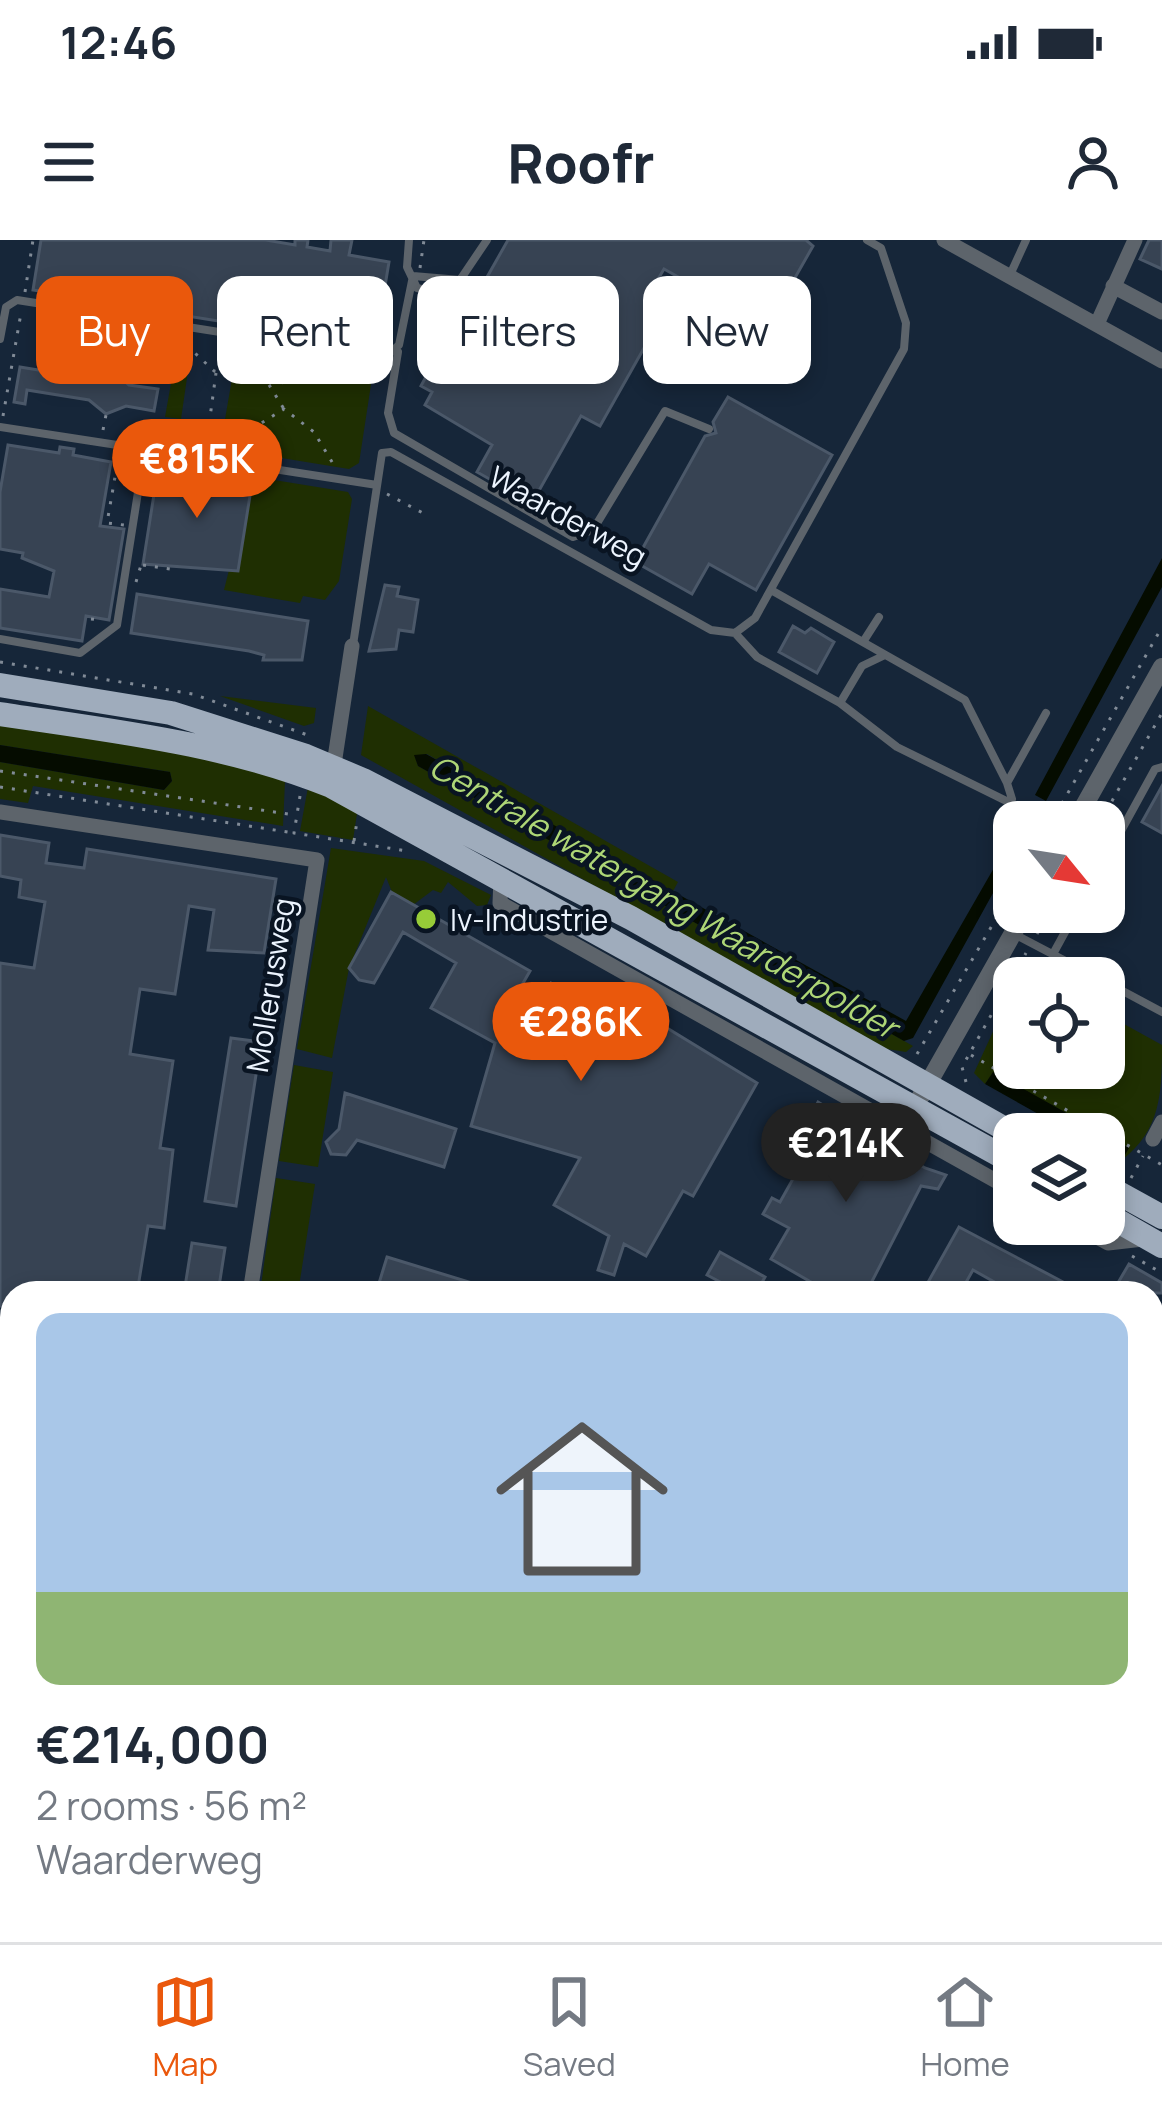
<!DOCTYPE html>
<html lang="en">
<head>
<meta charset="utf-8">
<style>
	:root { --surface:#fff; --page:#f6f6f7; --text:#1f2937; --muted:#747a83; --line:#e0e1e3; --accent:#ea580c }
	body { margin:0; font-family:Manrope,sans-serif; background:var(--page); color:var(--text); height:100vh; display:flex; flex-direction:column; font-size:45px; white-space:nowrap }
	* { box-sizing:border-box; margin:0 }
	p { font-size:39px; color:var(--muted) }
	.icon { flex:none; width:66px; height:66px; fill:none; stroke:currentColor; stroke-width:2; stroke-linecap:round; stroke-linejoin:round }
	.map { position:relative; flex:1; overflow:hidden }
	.details { position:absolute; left:0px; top:1041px; width:1164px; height:663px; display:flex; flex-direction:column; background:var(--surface); border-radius:36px 36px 0 0; box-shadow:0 6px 18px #0003 }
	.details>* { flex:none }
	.hud { position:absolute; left:36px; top:36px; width:1092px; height:108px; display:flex; gap:24px }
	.needle { width:78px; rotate:120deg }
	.tools { position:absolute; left:993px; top:561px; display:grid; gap:24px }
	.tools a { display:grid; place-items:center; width:132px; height:132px; border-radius:24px; background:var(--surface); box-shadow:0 6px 18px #0003; font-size:60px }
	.price { position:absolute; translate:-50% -102px; padding:0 27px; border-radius:42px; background:var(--accent); color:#fff; font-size:39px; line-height:78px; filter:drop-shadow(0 3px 6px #0008) }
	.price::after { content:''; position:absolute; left:50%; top:72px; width:36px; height:27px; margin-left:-18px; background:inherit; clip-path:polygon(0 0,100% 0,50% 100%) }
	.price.active { background:#222; color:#fff }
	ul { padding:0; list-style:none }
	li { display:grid; align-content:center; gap:24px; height:636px; padding:0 36px }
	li+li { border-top:3px solid var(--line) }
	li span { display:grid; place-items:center; height:372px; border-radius:24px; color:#555 }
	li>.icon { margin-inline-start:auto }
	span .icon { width:216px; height:216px; fill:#fffc; stroke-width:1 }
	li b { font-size:51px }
	.chip { padding:0 42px; border-radius:24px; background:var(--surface); box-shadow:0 6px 18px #0003; font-size:42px; line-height:108px }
	.chip.active { background:var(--accent); color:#fff }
	.status { display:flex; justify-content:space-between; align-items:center; height:84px; padding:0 60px; background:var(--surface); direction:ltr }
	.status svg { height:33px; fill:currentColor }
	header { display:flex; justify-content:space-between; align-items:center; height:156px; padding:0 36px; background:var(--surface); font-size:54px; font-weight:800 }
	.menu { display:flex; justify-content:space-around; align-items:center; height:168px; border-top:3px solid var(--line); background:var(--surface); font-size:33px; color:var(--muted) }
	.menu a { display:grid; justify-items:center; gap:6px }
	.menu .active { color:var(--accent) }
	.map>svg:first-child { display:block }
	.built { fill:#162639; fill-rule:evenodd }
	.green { fill:#1f2f02 }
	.water { fill:#050c00 }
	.building { fill:#374353; stroke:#4b5869; stroke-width:3 }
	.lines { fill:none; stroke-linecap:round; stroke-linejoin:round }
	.path { stroke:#818b97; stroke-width:3; stroke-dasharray:3 9; stroke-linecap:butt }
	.service { stroke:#5d646b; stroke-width:8 }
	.minor { stroke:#5d646b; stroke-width:15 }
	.tertiary { stroke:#5d646b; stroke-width:18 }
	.primary { stroke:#9facbc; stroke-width:24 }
	.poi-dot { fill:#97cc38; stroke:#091422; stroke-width:4.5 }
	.labels { text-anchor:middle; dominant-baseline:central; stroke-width:9; stroke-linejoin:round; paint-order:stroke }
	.street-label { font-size:30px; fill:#ecf4fe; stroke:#091422 }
	.poi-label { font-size:30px; fill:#ecf4fe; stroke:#091422; text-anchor:start }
	.water-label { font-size:33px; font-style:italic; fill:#aed676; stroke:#091422 }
</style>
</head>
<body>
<div class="status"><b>12:46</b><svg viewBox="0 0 49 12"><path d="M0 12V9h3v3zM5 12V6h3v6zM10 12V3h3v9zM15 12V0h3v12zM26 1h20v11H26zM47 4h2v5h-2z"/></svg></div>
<header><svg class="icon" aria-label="menu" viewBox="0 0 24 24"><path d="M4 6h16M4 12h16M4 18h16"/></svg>Roofr<svg class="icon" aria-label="person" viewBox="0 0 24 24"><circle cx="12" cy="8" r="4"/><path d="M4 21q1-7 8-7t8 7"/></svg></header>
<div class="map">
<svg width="1162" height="1702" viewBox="0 0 1162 1702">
	<rect width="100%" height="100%" fill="#121d2b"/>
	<path class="built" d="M0 0H1162V1702H1003L970 1692H1152V1053H12V1443L0 1441ZM1014 582H1104V672H1014ZM1014 738H1104V828H1014ZM1014 894H1104V984H1014Z"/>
	<path class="green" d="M237 110 372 138 359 223 349 229 220 208Z
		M175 121 189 124 181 179 165 177Z
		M212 230 348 252 352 259 339 341 325 360 303 356 300 363 224 350 229 330H238Z
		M220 456 316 468 314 483 304 486Z
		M368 466 678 642 672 653 427 514 415 516 418 526 913 806 906 812 887 809 361 515Z
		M0 483 217 520 285 541 283 586 33 546 28 563 0 559V522L164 550 172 541 170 532 0 505Z
		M308 547 358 567 353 600 300 591Z
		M331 608 424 621 491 655 487 665 477 666 448 642 441 653 433 650 413 665 394 657 386 637 349 728 332 818 297 809Z
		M1014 746V828H1104V773L1162 805C1162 852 1161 890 1122 920L1128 907 993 833 985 844 974 833Z
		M294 825 333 832 318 927 279 921Z
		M276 938 315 944 298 1053H260Z
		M0 1453 12 1455V1590L0 1586Z
		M1152 1651 1162 1653V1702H1027L1030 1692H1152Z
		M668 1692H771L748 1702H668Z
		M801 1692H864L892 1702H778Z
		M893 1692H1016L1013 1702H923Z"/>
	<path class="water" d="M1162 318V347L1046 561 1035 555Z
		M0 505 170 532 172 541 164 550 0 522Z
		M426 514 906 781 1014 593V615L913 798 904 801 418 526 414 515Z
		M993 832 1129 908 1122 920 1104 911V894H1074L985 844Z
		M0 1613 12 1617V1692H243L268 1702H4Z"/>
	<path class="building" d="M41 0H266L295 5V0H308L307 7 330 11 331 0H352L349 15 389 22 375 106 137 68 140 48 89 39 86 58 33 50Z
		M508 0H806L813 6 767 87 664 29 651 51 670 62 600 186 581 176 532 263 477 232 492 205 425 165 432 152 421 146 435 120 447 127 453 115 475 127 484 112 530 137 558 88 482 46Z
		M1149 0H1162V29L1140 19Z
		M20 127 93 139 113 131 129 145 158 149 154 171 126 166 106 174 89 160 27 150 25 164 14 162Z
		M728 157 832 215 756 350 709 324 692 354 635 322 705 196 716 193 713 182Z
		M8 205 59 213 60 207 74 209 73 215 111 222 100 286 124 289 109 380 86 376 82 401 0 388V349L49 357 54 331 22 318 23 313 0 309V252Z
		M194 227 212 230 211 237 252 243 238 331 143 324 158 229 193 234Z
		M385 345 399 347 397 356 418 360 413 392 399 390 396 409 369 411Z
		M137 354 308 381 302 420H263L264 415 249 411 131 393Z
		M793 386 805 393 811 388 834 402 817 433 779 412Z
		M1162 546V593L1142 582Z
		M0 595 49 603 46 623 84 628 87 609 276 639 264 713 208 710 214 670 189 666 175 754 140 749 130 814 173 821 160 908 173 910 164 988 148 986 137 1053H12V1067L0 1066V723L34 728 45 662 19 657 21 640 0 636Z
		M391 652 530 731 500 783 523 796 551 743 601 771 608 758 649 777 757 843 693 956 683 951 646 1016 624 1004 614 1035 598 1030 609 996 554 965 580 918 471 886 495 803 431 768 456 723 403 692 374 743 359 740 349 728Z
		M231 798 261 802 236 966 205 961Z
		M345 853 456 889 444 927 357 900 346 915 331 914 326 902 339 889Z
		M818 862 925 928 946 935 938 949 921 946 866 1053H830L771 1019 789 988 763 974 772 958 780 962 821 889 808 881Z
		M959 987 1065 1043 1059 1053H1014L973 1030 960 1053H922Z
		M192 1003 225 1008 218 1053H184Z
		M720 1012 765 1037 756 1053H741L707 1035Z
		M387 1017 495 1050 494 1053H376Z
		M1129 1024 1162 1043V1053H1112Z
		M0 1205 12 1207V1269L0 1267Z
		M0 1355 12 1357V1416L0 1415Z"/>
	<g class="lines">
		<path class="path" d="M420 28 424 0
			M25 52 33 0
			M178 97 214 131 266 140 284 169
			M268 140 290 144 314 120 386 131
			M3 176 21 73
			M103 190 106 175
			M206 207 216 133
			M221 208 284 169 314 192 335 227
			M119 214 107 283 124 285
			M387 254 423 273
			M143 325 177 330
			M136 342 141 325
			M91 379 101 380
			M0 422 193 454 313 497
			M0 531 295 575
			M0 547 294 593
			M300 556 294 593 407 611
			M1056 574 1162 387
			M1100 582 1162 473
			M354 601 357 581
			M1037 694 1050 672
			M917 814 1014 648
			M971 815 1162 925
			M966 842 962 827 1026 713
			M1028 880 1053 894
			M1131 938 1143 916
			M1132 1016 1162 1033
			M0 1459 12 1461
			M0 1589 12 1593
			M1152 1647 1162 1650"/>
		<path class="service" d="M409 0 407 27 417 48 460 58 490 74
			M1010 35 1026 0
			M0 99 6 67 17 60 384 118 399 105 413 36 460 40 487 0
			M398 112 388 173 394 193 573 297 593 290 665 171 709 189
			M259 123 263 99
			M266 124 270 100
			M272 125 276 101
			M278 126 282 102
			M284 126 288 103
			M0 187 377 245
			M771 350 965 460 1007 543
			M735 393 757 417 840 463 897 507 1049 582
			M0 399 80 413 117 385 145 208
			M863 402 879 377
			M353 405 382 213 391 212 711 390 735 393 755 378 904 109 906 83 881 8 867 0
			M840 463 862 426 885 415
			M1012 559 1007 543 1046 473
			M1104 622 1155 529 1162 527
			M1014 694 1098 738
			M1053 714 1076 672
			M1104 741 1162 772
			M0 1277 12 1278
			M389 1692 392 1702
			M638 1692 643 1702
			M880 1692 910 1702
			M762 1702 784 1692
			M1020 1702 1023 1692"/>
		<path class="minor" d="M944 0 1162 121
			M1113 46 1162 72
			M1097 84 1135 0
			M333 531 352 406
			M0 572 317 620 250 1053
			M501 637 500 663 1014 951
			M1153 899 1162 882
			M1073 984 1108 1003 1143 999
			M1152 1300 1162 1282
			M0 1305 12 1307
			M1152 1352 1162 1355
			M1152 1607 1162 1609
			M305 1692 308 1702"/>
		<path class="tertiary" d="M1075 582 1162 427
			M921 856 1025 672"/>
		<path class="primary" d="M0 445 171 473 306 516 363 540 631 678 1014 894
			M0 474C112 491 225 503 331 546L1014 923
			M1104 945 1162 977
			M1104 973 1162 1006"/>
	</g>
	<circle class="poi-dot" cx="426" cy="679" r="12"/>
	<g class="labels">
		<g class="street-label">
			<text transform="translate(568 276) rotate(29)">Waarderweg</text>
			<text transform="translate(270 745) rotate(-81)">Mollerusweg</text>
		</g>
		<g class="poi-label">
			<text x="450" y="679">Iv-Industrie</text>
		</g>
		<g class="water-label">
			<text transform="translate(664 656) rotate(30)">Centrale watergang Waarderpolder</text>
		</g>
	</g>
</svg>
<div class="tools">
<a><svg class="needle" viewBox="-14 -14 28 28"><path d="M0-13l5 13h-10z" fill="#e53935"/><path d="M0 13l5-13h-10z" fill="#747a83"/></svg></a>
<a><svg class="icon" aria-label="locate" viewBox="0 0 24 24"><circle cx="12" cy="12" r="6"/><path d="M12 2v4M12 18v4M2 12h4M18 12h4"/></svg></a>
<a><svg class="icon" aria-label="layers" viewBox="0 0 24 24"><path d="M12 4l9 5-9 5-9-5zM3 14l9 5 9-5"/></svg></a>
</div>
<b class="price" style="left:197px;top:281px">€815K</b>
<b class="price" style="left:581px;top:844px">€286K</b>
<b class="price active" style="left:846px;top:965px">€214K</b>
<div class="hud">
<a class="chip active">Buy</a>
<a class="chip">Rent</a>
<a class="chip">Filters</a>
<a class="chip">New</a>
</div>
<section class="details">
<ul>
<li><span style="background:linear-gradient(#a9c7e8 75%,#8fb573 0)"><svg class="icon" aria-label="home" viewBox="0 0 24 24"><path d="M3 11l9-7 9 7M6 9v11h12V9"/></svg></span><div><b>€214,000</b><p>2 rooms · 56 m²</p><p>Waarderweg</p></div></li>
</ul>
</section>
</div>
<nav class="menu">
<a class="active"><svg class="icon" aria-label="map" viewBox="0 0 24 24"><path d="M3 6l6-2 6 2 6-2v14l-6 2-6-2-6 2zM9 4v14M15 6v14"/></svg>Map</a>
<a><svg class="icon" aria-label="saved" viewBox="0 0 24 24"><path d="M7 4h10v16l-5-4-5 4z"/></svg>Saved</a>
<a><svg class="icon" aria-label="home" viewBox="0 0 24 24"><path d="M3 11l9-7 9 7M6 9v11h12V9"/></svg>Home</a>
</nav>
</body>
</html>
